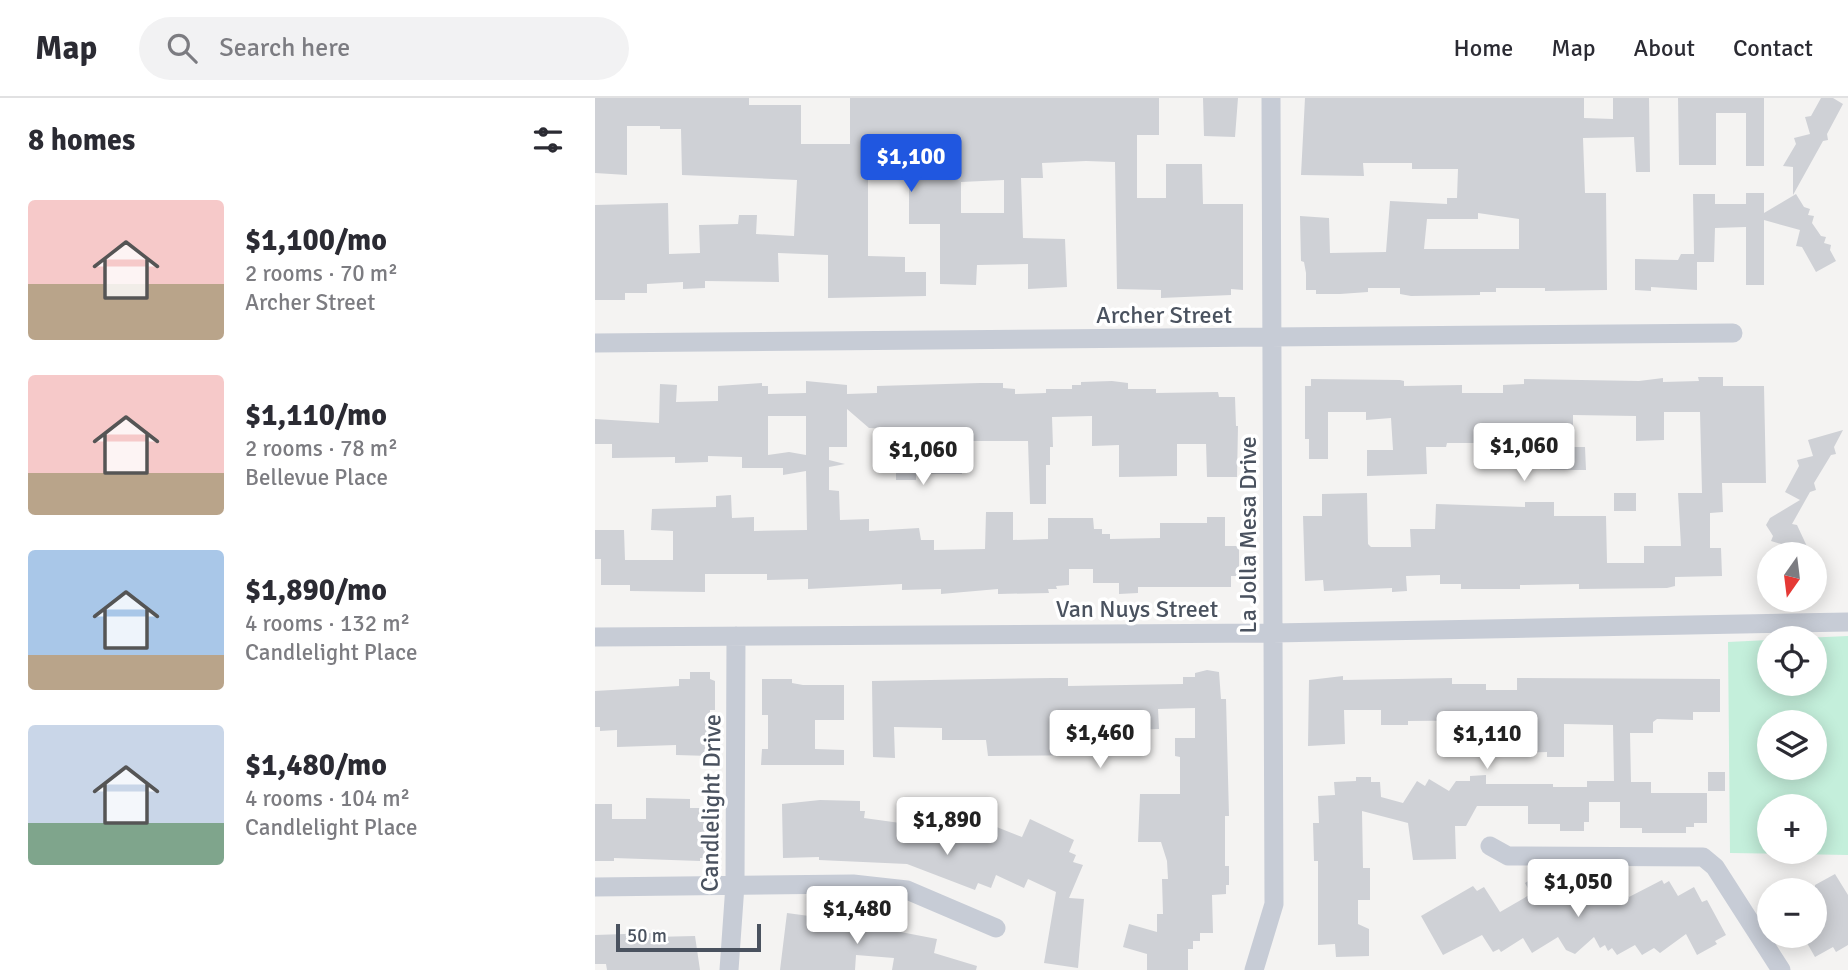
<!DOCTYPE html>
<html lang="en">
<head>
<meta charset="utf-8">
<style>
	:root { --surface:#fff; --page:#f2f2f3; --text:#2b2b33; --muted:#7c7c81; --line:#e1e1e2; --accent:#2057e0 }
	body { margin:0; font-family:Signika,sans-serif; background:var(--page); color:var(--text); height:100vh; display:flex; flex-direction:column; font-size:26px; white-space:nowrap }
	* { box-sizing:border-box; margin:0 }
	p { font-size:23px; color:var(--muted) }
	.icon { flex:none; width:38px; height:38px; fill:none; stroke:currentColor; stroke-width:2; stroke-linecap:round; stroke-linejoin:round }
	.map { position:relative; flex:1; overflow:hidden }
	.details { display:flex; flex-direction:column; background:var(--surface); width:595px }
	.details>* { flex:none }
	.needle { width:46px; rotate:194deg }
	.fabs { position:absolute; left:1162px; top:444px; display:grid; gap:14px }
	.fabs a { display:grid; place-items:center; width:70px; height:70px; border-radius:50%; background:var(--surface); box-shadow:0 4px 18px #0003; font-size:35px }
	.scale { position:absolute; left:21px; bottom:18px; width:145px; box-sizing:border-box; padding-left:7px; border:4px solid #4a525f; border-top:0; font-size:19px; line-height:24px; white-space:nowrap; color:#4a525f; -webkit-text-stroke:5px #fff; paint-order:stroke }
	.price { position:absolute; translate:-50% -60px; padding:0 16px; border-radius:7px; background:#fff; color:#222; font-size:23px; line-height:46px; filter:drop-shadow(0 2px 4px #0008) }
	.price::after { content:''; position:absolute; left:50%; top:42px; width:21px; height:16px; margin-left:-10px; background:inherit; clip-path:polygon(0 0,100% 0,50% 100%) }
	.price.current { background:var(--accent); color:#fff }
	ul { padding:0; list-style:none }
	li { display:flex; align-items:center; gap:21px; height:175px; padding:0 28px }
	li span { display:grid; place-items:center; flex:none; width:196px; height:140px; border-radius:7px; color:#555 }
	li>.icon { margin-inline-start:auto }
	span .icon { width:84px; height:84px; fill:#fffc; stroke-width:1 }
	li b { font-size:30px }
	h2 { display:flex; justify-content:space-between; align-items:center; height:84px; padding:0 28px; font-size:30px }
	header { display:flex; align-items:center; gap:42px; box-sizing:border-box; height:98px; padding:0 35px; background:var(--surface); border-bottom:2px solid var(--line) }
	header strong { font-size:33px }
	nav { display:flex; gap:38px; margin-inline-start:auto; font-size:24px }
	.search { width:490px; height:63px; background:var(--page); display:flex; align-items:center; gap:18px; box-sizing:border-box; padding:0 24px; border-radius:38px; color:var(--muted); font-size:26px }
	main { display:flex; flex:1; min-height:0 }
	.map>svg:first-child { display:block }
	.green { fill:#c4efdb; fill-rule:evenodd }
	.building { fill:#cfd1d6; fill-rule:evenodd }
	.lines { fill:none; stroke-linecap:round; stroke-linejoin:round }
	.minor { stroke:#c7ccd6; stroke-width:19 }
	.labels { text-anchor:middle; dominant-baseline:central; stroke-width:7; stroke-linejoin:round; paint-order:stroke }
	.street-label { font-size:24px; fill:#4a525f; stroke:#fff }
</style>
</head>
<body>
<header>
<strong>Map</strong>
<div class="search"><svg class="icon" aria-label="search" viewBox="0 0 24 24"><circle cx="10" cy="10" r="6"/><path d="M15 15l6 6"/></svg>Search here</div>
<nav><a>Home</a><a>Map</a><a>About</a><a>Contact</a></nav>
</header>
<main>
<section class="details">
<h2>8 homes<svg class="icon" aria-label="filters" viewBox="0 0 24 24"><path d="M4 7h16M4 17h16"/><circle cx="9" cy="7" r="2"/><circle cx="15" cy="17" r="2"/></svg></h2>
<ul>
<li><span style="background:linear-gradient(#f6c9c9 60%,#b9a48a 0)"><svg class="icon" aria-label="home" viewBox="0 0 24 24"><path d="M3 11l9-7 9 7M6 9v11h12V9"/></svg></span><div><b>$1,100/mo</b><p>2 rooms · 70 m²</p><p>Archer Street</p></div></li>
<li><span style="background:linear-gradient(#f6c9c9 70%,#b9a48a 0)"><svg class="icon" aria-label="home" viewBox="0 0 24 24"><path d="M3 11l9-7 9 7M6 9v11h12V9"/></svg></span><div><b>$1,110/mo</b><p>2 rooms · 78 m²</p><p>Bellevue Place</p></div></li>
<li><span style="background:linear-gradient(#a9c7e8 75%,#b9a48a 0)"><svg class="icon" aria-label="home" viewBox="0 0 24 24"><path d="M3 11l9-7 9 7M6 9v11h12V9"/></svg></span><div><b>$1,890/mo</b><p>4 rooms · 132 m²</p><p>Candlelight Place</p></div></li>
<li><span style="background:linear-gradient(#c9d6e8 70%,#7fa58c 0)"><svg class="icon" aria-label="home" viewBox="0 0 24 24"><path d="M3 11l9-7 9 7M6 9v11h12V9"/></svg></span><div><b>$1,480/mo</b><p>4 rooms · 104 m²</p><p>Candlelight Place</p></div></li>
</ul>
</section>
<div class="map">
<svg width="1253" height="872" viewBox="0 0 1253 872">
	<rect width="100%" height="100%" fill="#f4f3f2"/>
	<path class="green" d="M1253 538V757L1135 755 1133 544 1174 542V586H1220V541H1186ZM1174 625H1220V670H1174ZM1174 709H1220V754H1174Z"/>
	<path class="building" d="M0 0H154V7H206V46H255V0H564V37H542V100H571V66H607L608 106H648V192L636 191V197L566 200V192L522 191 520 64 491 63 447 65 448 80H426L428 140 470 141 472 189 433 191V166L382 167 381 187 345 186V126H314V81L273 82V158L310 159V174H331V198L233 200V157L183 155 184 184 110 183V190L88 191V184L52 186V195H30V202H0V107L73 105 74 156 105 155 104 127 143 126 144 117H162L161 136 199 138 202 82 87 77 86 31H65V28H32V77L0 75ZM409 82V115H366V84Z
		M608 0H643L640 39 609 38Z
		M710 0H989V20L1018 21V0H1054L1055 74H1041L1039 39 988 40 990 95H1011L1012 192 950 193V190H901V194H885V197L816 198 805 196V190H773V194L745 196H721V192H711V175L709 164 706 163 705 118 734 120 735 155 791 154 795 103 852 106V100H862L863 71H817V65H768L769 78 706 77ZM883 115 924 121V151H829L832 121H883Z
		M1083 0H1169V68H1151V15H1121V67H1084Z
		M1226 0H1238L1248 6 1232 36 1233 42 1228 43 1198 97V69L1188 68 1201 46 1199 40 1215 36 1210 19 1216 18Z
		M1151 95H1169V115L1201 96 1209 109 1215 111 1213 117 1219 118 1217 125 1226 138 1231 139 1229 145 1236 147 1235 152 1241 163 1221 174 1207 149 1201 148 1205 132 1169 122V187H1151V129L1120 130 1119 164H1102V192L1056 189V193L1040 192V161L1083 162 1086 156H1099L1098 96H1120V106H1151Z
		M1103 279H1128V288H1169L1171 385H1127L1128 414 1115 415V450H1126L1127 478 1080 479V488L1072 490 984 491V486L925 487V491H866V486H845V477L811 478 812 493 797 494V490L729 493 728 482 710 483 708 418H727V396L772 395 773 446 776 449H816L815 431H840L841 406 930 409V404H959V418H1011L1012 465H1049V448H1086L1083 395H1107L1105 314H1069V342L1041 343V318L978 317V349H990L991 372H955L954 326 910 325 907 357H885V345H852L851 349H831L832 376 772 378V352H798L796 320 771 322V314H733V361H714V341H710V288H716V281L805 282 809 283V288L867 287V295H908V287L929 286V281L1044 283 1068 280V284L1104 283Z
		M211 283 252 287V296L282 295V288L385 285H408V290L420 291V296L451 295V291H477V287H486V284L517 283 533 285V291H561V295L623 294 624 299H640L641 328H643L642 379H612L611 346H582V378L524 379V347L497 348V318L457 319 458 349H455V367H451V406H435L433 343H367V376H321V382H301V331L274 330 252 311V349H234V362L250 366 234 369V392L244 393 245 422 274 421V433L324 430 326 442H339V452L390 451 391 414H418V442L453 441V420H498L499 431H507V436H515V441L565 440V425H612V419H630V448H644V478H636V489H543V495L524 496V485H498V471H474V487L461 488 462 491H453L454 495 403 496V491L346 496V491L307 492V486L213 491V481L172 482V476H110V494L35 493V487H6V461H0V432H29L30 462H78V433L56 432 57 411 121 409V398L136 397 137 420 159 419V433L212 432 211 373 188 377V370H147V359L113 358V364L80 365V359L17 360V346H0V321L64 325 65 286 82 287 81 304 123 303V288L167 285V288H173V296L211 295ZM173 318H211V357L194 354 173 357Z
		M1248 332 1239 349 1241 356 1236 357 1219 385 1221 392 1215 394 1197 426 1202 427 1216 457H1191L1193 448 1176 443 1178 438 1171 427 1175 420 1205 402 1190 394 1204 368 1202 362 1218 358 1213 342Z
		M1019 395H1041V413H1019Z
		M612 572 624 574 626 601H631L634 718H630V768H634V787H631V796L617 797 618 835H605V843H598V851H593V872H552V856L528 849 534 826 562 834V816H568L567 781H573L572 763 566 744H543L545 696H585V659L580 658V640H600V610L563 611 564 631 505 633V657L393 658 391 642H347V630L299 629 300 660 278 659 277 583 457 580H473V588L588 586V579H600V575Z
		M95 574H115V581L120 583V612H115V658L81 657V647L22 649V632L5 633V629H0V593L84 588V581H95Z
		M748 578V582L857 580V586H891V592H922V580L1125 581V614H1098V622L1062 621 1058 624V635H1035L1036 684H1056V695H1112V725H1099V729H1091V735H1047V730H1025V704H994V724H989V733H965V726H933V708H882L871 728H860L861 761 818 762 813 725 767 713 768 770H775V802H763V826L774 831V858L741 859 740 846 723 847V763H719L718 725H724L723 698 740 697 739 684 761 683V679H776V684H785L786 699 808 705 822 683 830 688 834 681 854 693 861 683H875V678L891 677V686H958V689H992V683H1019L1018 627 969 626V659H952V654L922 655V622L813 623V627H786V612H749L750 646 713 648 714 582Z
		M167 581H197V585L208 587H249V622H220V651L249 652V667H166L167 651H173V617H167Z
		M1113 674H1130V693H1113Z
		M51 700 95 701V710H110L114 760H105V763L19 760V763H0V706H17V721H51Z
		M225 702 265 703V713H270L269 720 327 728 330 721 378 738 384 722 427 739 435 721 479 742 474 754 481 757 478 764 488 767 474 800 489 801 483 870 449 865 461 794 433 781 429 790 401 777 396 790 383 785 380 792 312 766 224 762V759L188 760 187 706Z
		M1240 776 1253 797V847L1241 854 1238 849 1220 859 1208 838H1220V787Z
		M943 777 947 784 956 778 972 805 998 790 1002 798 1025 784 1034 799 1067 782 1069 786 1074 783 1083 798 1099 789 1107 804 1112 802 1131 837 1120 843 1122 846 1102 857 1091 836 1065 855 1059 850 1047 857 1040 847 1022 857 1017 850 1013 853 1010 847 1005 850 999 839 980 856 971 852 963 839 937 855 928 840 906 854 904 851 898 854 887 837 848 857 826 818 878 788 882 793 889 789 905 814 936 796 930 785Z
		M192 815 251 823V820L291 823 290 831 342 841 339 855 382 868 381 872H297L299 860 261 857 260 872H185Z
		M58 835V839L100 838 105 872H12L11 866H0V837Z"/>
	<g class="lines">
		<path class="minor" d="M0 245 1138 235
			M0 539 678 535 1253 524
			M895 748 913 758 1108 759 1120 769 1186 872
			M0 789 258 786 312 792 401 830
			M134 872 140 787 141 538
			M659 872 679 806 676 0"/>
	</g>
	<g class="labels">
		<g class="street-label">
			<text x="569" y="217">Archer Street</text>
			<text transform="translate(653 437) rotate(-90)">La Jolla Mesa Drive</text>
			<text x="542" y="511">Van Nuys Street</text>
			<text transform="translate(116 705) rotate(-89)">Candlelight Drive</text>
		</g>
	</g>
</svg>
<div class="fabs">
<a><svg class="needle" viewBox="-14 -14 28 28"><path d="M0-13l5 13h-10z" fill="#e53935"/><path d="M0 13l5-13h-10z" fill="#7c7c81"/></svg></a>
<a><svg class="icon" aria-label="locate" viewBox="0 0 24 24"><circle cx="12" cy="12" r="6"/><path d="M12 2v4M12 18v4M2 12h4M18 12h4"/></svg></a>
<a><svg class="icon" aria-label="layers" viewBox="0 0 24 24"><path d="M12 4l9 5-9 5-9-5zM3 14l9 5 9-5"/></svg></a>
<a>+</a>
<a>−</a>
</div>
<div class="scale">50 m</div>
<b class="price current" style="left:316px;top:96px">$1,100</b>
<b class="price" style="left:929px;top:385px">$1,060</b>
<b class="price" style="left:328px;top:389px">$1,060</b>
<b class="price" style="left:505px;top:672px">$1,460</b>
<b class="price" style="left:892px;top:673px">$1,110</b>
<b class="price" style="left:352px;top:759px">$1,890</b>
<b class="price" style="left:983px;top:821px">$1,050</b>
<b class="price" style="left:262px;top:848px">$1,480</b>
</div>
</main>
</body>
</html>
